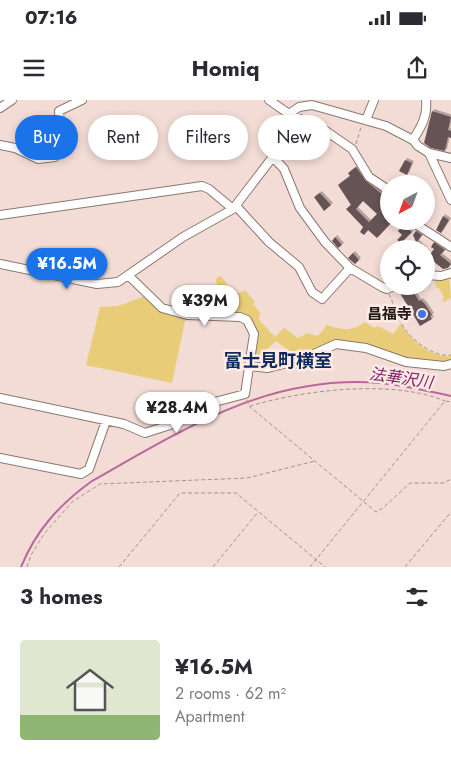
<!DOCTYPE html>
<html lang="en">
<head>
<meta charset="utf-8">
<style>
	:root { --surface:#fff; --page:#f7f7f7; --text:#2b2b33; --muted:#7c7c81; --accent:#1a73e8 }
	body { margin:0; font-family:Jost,"Noto Sans JP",sans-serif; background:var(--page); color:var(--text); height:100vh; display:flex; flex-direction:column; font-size:19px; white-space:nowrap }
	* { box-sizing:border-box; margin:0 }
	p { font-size:16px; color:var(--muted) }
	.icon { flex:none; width:28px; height:28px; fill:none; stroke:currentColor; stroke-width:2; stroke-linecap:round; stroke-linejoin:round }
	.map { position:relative; height:467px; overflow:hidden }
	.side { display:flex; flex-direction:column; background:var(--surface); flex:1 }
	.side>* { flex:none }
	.guide { position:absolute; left:15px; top:15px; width:421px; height:45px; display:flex; gap:10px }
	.needle { width:32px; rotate:221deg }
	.buttons { position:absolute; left:380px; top:75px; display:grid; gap:10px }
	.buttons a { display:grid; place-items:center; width:55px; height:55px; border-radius:50%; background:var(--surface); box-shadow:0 2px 8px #0003; font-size:25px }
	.price { position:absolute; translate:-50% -42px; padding:0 11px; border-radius:18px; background:#fff; color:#222; font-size:16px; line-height:32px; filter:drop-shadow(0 1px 2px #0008) }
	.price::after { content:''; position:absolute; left:50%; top:30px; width:15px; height:11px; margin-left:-8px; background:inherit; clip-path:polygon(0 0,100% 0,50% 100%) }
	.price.on { background:var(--accent); color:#fff }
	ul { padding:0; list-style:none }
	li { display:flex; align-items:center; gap:15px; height:125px; padding:0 20px }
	li span { display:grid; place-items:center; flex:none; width:140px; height:100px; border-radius:5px; color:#555 }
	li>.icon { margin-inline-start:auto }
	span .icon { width:60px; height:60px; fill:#fffc; stroke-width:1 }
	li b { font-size:21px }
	h2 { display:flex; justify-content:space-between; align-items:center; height:60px; padding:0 20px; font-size:21px }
	.tag { padding:0 18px; border-radius:22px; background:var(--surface); box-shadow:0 2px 8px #0003; font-size:18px; line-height:45px }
	.tag.on { background:var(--accent); color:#fff }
	.status { display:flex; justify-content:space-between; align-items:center; height:35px; padding:0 25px; background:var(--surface); direction:ltr }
	.status svg { height:14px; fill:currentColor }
	header { display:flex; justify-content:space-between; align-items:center; height:65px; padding:0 20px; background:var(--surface); font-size:22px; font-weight:700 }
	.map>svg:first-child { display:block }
	.green { fill:#e8cc77 }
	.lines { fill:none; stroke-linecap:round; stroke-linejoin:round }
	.stream { stroke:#bb679b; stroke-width:2 }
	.building { fill:#665254; fill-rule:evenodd; filter:url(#shadow) }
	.minor-casing { stroke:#8b7771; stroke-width:10 }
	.path { stroke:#a3928d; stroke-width:1; stroke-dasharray:4 2.5; stroke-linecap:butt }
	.minor { stroke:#fff; stroke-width:8 }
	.poi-dot { fill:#3a76e5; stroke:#fdeae5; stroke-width:2 }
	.labels { text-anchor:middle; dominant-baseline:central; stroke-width:5; stroke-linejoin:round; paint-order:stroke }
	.poi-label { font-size:15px; font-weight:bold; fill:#201816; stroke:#fdeae5; text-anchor:end }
	.water-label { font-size:16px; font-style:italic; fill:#851f66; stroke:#fdeae5 }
	.quarter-label { font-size:18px; font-weight:bold; fill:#0d295d; stroke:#fdeae5 }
</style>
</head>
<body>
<div class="status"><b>07:16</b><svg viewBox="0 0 49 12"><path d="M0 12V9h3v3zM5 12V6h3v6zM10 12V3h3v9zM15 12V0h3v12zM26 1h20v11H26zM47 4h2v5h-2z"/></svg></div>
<header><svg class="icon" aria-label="menu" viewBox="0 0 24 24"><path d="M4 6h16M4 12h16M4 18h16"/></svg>Homiq<svg class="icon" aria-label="share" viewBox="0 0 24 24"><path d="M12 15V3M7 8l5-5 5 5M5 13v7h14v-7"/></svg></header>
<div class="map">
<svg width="451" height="467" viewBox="0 0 451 467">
	<defs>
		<filter id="shadow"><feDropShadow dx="2" dy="-2" stdDeviation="0" flood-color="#0004"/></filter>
	</defs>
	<rect width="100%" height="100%" fill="#f3dcd5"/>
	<path class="green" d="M218 176 222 177 234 195 245 190 255 202 253 204 260 213 259 220 275 237 284 228 298 238 308 233 318 236 327 225C342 230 352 232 365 222L374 228 378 226 393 234 401 224C410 240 433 259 451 256V263L407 260 336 242 293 259 288 250 276 241 262 254 256 256 252 253 256 234C240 219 222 202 216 180Z
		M449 177 451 198 444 202 442 200 444 197 439 188 437 189 434 179Z
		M145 196 186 216 172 283 86 265 100 207 118 206Z"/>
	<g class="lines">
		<path class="stream" d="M21 467C36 430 60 404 92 381 184 329 269 274 380 283 404 285 427 291 451 296"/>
	</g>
	<path class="building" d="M432 11 451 17 448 30 451 31V38L448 37 445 51 431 48 424 43Z
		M405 60 412 63 407 75 399 71Z
		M356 67 366 81 388 99 381 107 389 113V121H393L377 138 368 130 364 135 360 132 363 127 346 109 351 105 338 85 350 76 348 73ZM363 101 377 114 369 122 356 109Z
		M320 93 331 105 324 111 314 97Z
		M443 116 449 120 441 133 450 139 436 130Z
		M403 125 412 132 401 143 397 140 402 135 398 131Z
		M416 131 422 135 417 142 425 149H410L416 142 413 135Z
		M335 137 342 145 338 148 332 141Z
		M434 142 445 150 440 155 451 164 448 168 443 169 428 157 434 149 431 147Z
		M353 153 359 160 355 164 348 158Z
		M403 186H410L419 201 421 200 425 204 432 215 430 216 432 219 420 226 398 190Z"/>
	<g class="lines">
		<g class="minor-casing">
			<path id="minor" d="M269 0 289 14 323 29 352 49 369 77 384 87 389 94
				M0 8 12 0
				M366 20 374 0
				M413 40C421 27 428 16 426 0
				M0 45 15 48 38 59 55 57 61 42 59 11 82 0
				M429 53 451 100
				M273 57 284 69 300 108 325 142 350 168 382 187 387 189 394 186
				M236 106 269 142 299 167 312 192 322 199 350 168
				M0 115 202 86 209 89 233 109
				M411 121 451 147
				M0 164 97 184 118 182 183 137 233 109 275 54 284 20 289 14 299 7 312 5 386 26 413 40 418 46 429 53 451 58
				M426 175 441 176 451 173
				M248 266 268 268 303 259 336 244 366 248 406 262 444 266 451 264
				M0 298 124 324 145 333 170 325 207 304 245 294 254 234 247 220 240 217 187 215 162 208 128 175
				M0 358 81 374 89 369 106 321"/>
		</g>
		<path class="path" d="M356 44 361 27
			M389 194C394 205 398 218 404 228 413 241 435 258 451 255
			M247 300 249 306 376 412 383 408 410 383H444L451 379
			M250 306C304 290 392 279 445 301
			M27 467 31 455 44 434 72 402 100 384 247 378 315 361
			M119 467 180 393H236L325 467
			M213 467 258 412
			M310 467 445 301 451 302
			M405 467 451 412"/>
		<use href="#minor" class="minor"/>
	</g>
	<circle class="poi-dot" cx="422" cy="214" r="5"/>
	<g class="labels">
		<g class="poi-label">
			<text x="412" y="214">昌福寺</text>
		</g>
		<g class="water-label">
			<text transform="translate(401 278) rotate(8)">法華沢川</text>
		</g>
		<g class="quarter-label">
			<text x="278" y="261">富士見町横室</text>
		</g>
	</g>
</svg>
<div class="buttons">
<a><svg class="needle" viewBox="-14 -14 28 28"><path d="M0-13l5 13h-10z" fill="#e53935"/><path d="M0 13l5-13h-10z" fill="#7c7c81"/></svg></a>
<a><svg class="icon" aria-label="locate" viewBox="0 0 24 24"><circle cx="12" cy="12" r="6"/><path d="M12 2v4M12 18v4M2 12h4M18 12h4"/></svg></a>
</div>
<b class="price on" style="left:67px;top:190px">¥16.5M</b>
<b class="price" style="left:205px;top:227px">¥39M</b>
<b class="price" style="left:177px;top:334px">¥28.4M</b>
<div class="guide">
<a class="tag on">Buy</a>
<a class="tag">Rent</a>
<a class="tag">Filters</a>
<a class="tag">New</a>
</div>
</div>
<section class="side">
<h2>3 homes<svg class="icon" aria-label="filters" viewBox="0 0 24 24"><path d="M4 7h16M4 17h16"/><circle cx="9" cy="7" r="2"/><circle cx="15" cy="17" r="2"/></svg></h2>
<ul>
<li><span style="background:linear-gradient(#dfe7d0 75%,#8fb573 0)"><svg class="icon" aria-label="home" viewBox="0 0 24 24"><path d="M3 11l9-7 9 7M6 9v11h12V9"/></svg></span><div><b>¥16.5M</b><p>2 rooms · 62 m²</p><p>Apartment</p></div></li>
</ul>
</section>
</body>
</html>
